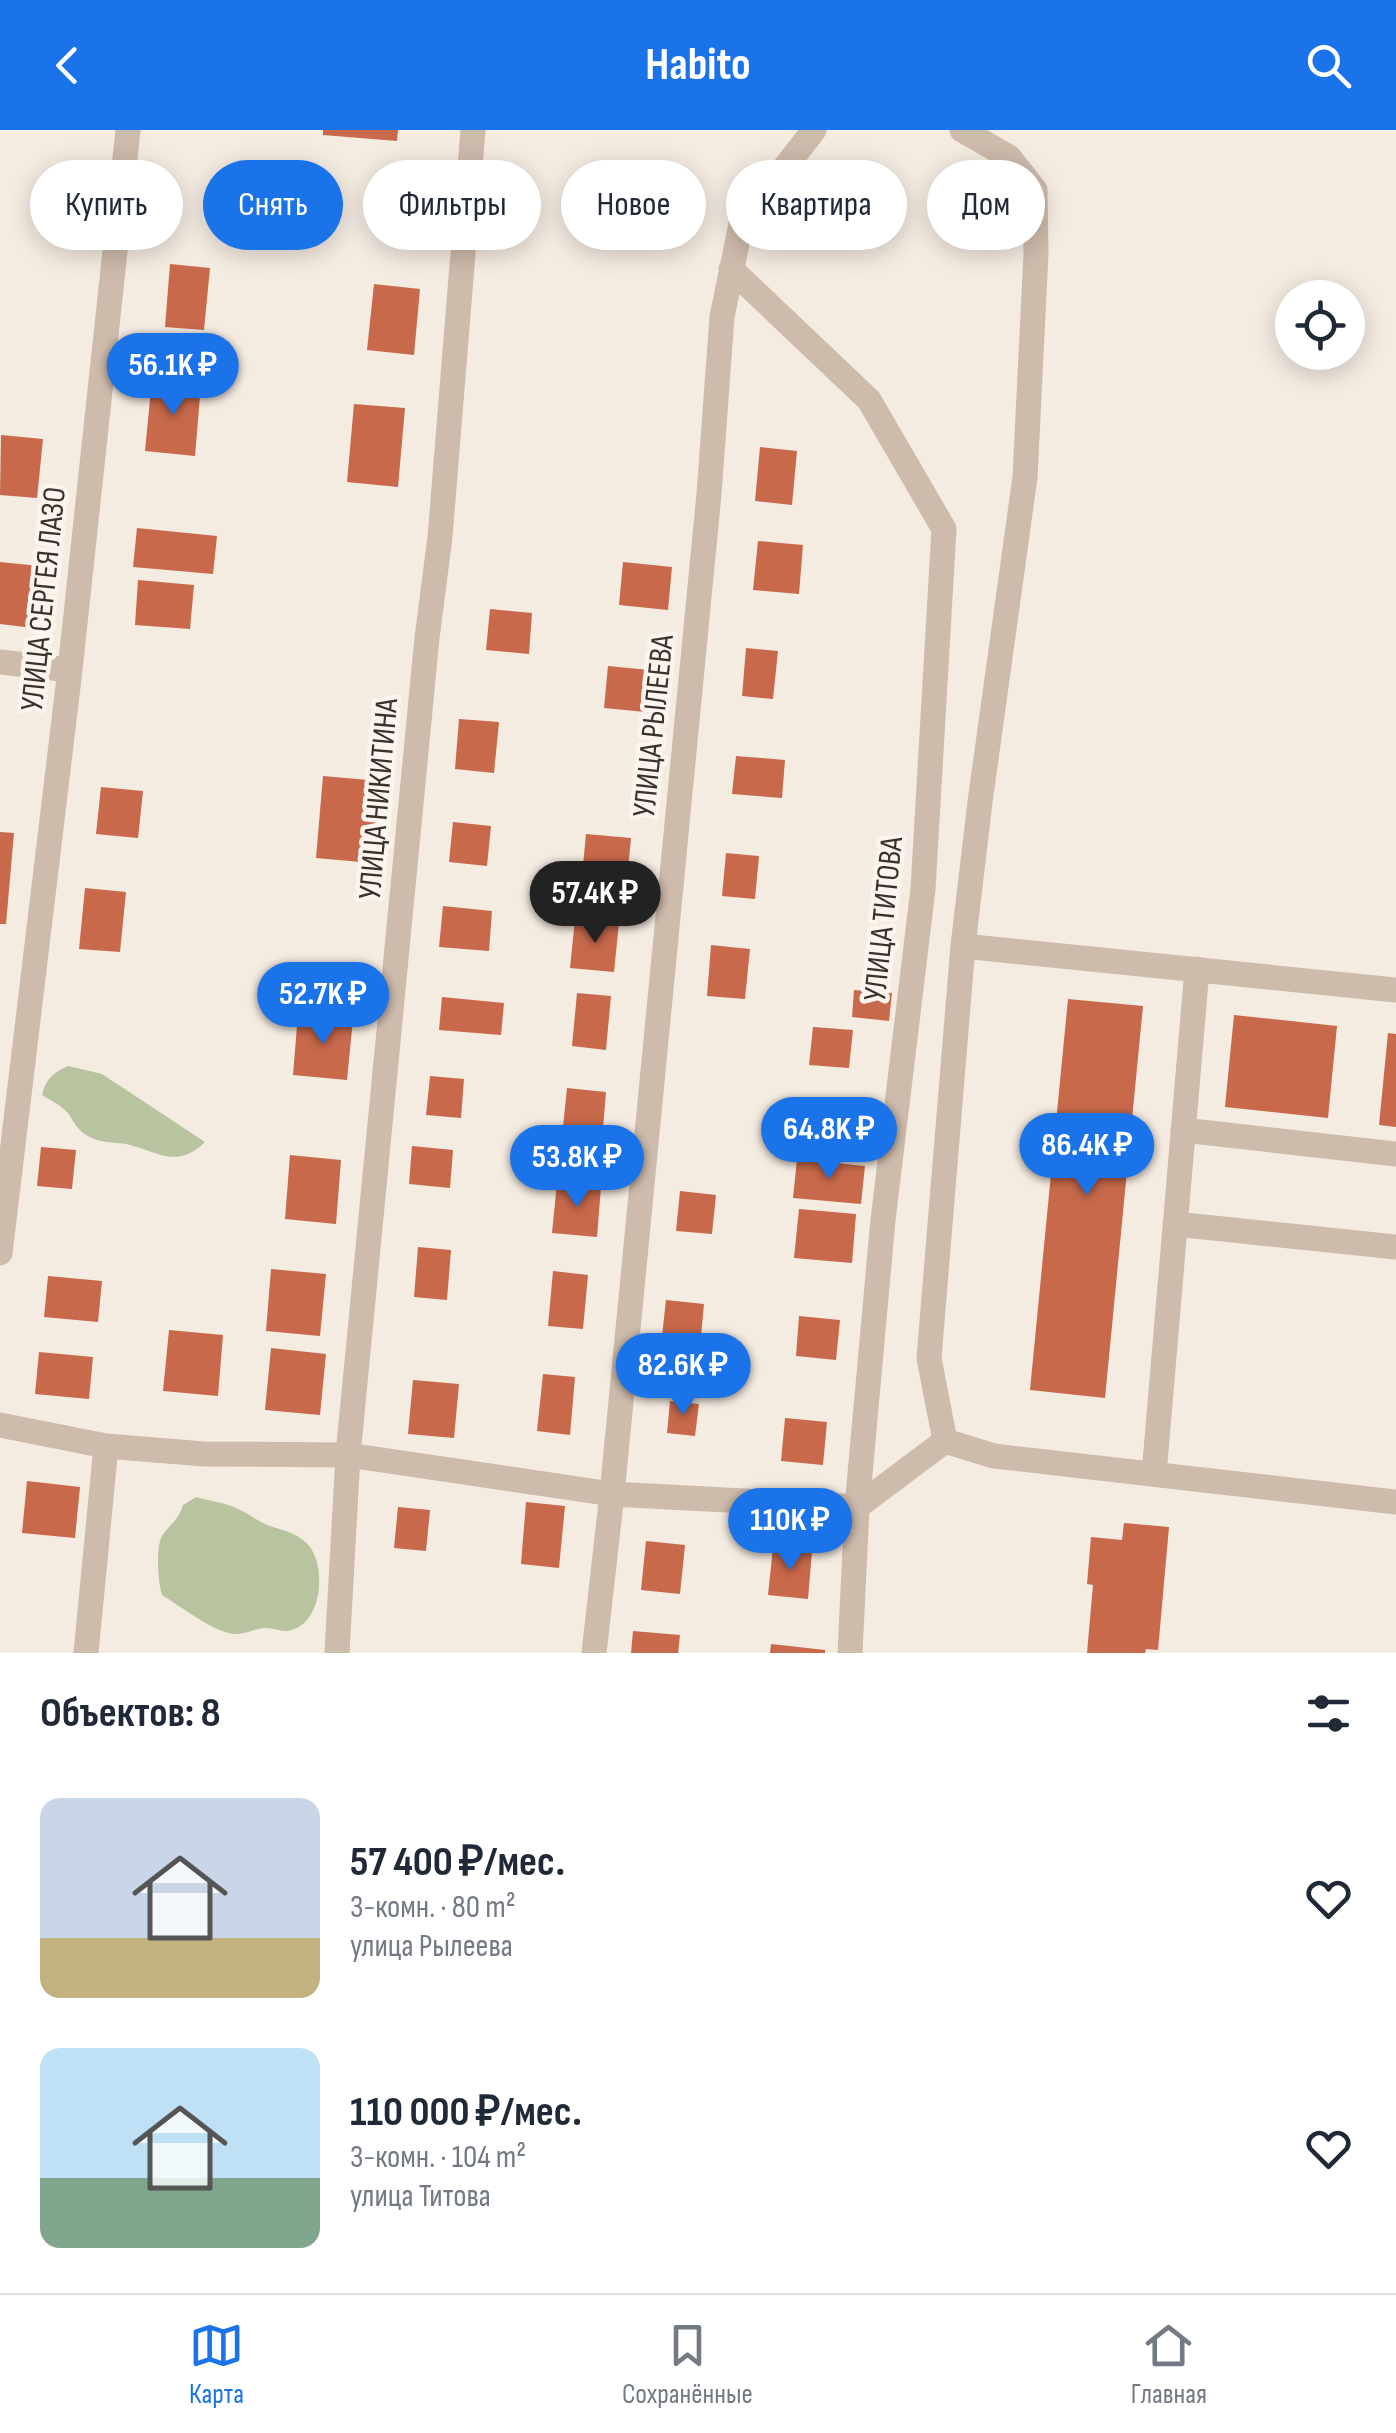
<!DOCTYPE html>
<html lang="ru">
<head>
<meta charset="utf-8">
<style>
	:root { --surface:#fff; --page:#f6f6f7; --text:#1f2937; --muted:#747a83; --line:#e0e1e3; --accent:#1a73e8 }
	body { margin:0; font-family:"Sofia Sans Condensed",sans-serif; background:var(--page); color:var(--text); height:100vh; display:flex; flex-direction:column; font-size:38px; white-space:nowrap }
	* { box-sizing:border-box; margin:0 }
	p { font-size:32px; color:var(--muted) }
	.icon { flex:none; width:55px; height:55px; fill:none; stroke:currentColor; stroke-width:2; stroke-linecap:round; stroke-linejoin:round }
	.map { position:relative; height:1523px; overflow:hidden }
	.panel { display:flex; flex-direction:column; background:var(--surface); flex:1 }
	.panel>* { flex:none }
	.banner { position:absolute; left:30px; top:30px; width:1338px; height:90px; display:flex; gap:20px }
	.tools { position:absolute; left:1275px; top:150px; display:grid; gap:20px }
	.tools a { display:grid; place-items:center; width:90px; height:90px; border-radius:50%; background:var(--surface); box-shadow:0 5px 25px #0003; font-size:50px }
	.price { position:absolute; translate:-50% -85px; padding:0 22px; border-radius:35px; background:var(--accent); color:#fff; font-size:32px; line-height:65px; filter:drop-shadow(0 2px 5px #0008) }
	.price::after { content:''; position:absolute; left:50%; top:60px; width:30px; height:22px; margin-left:-15px; background:inherit; clip-path:polygon(0 0,100% 0,50% 100%) }
	.price.selected { background:#222; color:#fff }
	ul { padding:0; list-style:none }
	li { display:flex; align-items:center; gap:30px; height:250px; padding:0 40px }
	li span { display:grid; place-items:center; flex:none; width:280px; height:200px; border-radius:20px; color:#555 }
	li>.icon { margin-inline-start:auto }
	span .icon { width:120px; height:120px; fill:#fffc; stroke-width:1 }
	li b { font-size:42px }
	h2 { display:flex; justify-content:space-between; align-items:center; height:120px; padding:0 40px; font-size:42px }
	.chip { padding:0 35px; border-radius:45px; background:var(--surface); box-shadow:0 5px 25px #0003; font-size:35px; line-height:90px }
	.chip.selected { background:var(--accent); color:#fff }
	header { display:flex; justify-content:space-between; align-items:center; height:130px; padding:0 40px; background:var(--accent); color:#fff; font-size:45px; font-weight:700 }
	.dock { display:flex; justify-content:space-around; align-items:center; height:140px; border-top:2px solid var(--line); background:var(--surface); font-size:28px; color:var(--muted) }
	.dock a { display:grid; justify-items:center; gap:5px }
	.dock .selected { color:var(--accent) }
	.map>svg:first-child { display:block }
	.green { fill:#b8c4a0 }
	.building { fill:#c8694b }
	.lines { fill:none; stroke-linecap:round; stroke-linejoin:round }
	.minor { stroke:#cdbbac; stroke-width:25 }
	.labels { text-anchor:middle; dominant-baseline:central; stroke-width:9; stroke-linejoin:round; paint-order:stroke }
	.street-label { font-size:32px; fill:#3b302b; stroke:#fbf5ee }
</style>
</head>
<body>
<header><svg class="icon" aria-label="back" viewBox="0 0 24 24"><path d="M15 5l-7 7 7 7"/></svg>Habito<svg class="icon" aria-label="search" viewBox="0 0 24 24"><circle cx="10" cy="10" r="6"/><path d="M15 15l6 6"/></svg></header>
<div class="map">
<svg width="1396" height="1523" viewBox="0 0 1396 1523">
	<rect width="100%" height="100%" fill="#f4ebe1"/>
	<path class="green" d="M68 936 102 944 205 1012C177 1040 157 1021 126 1014 113 1012 99 1013 88 1006 77 1000 74 992 68 983 62 976 50 970 42 965 46 949 53 943 68 936Z
		M196 1367C210 1371 227 1373 240 1380 250 1384 257 1391 267 1395 279 1399 293 1402 303 1410 327 1427 324 1485 297 1498 284 1504 280 1499 267 1498 258 1497 247 1504 237 1504 217 1505 180 1476 162 1465 158 1453 156 1421 161 1408 167 1396 178 1392 183 1375Z"/>
	<path class="building" d="M323 0H398L397 11 323 5Z
		M170 134 210 138 204 200 165 197Z
		M374 154 420 159 414 225 367 220Z
		M152 249 201 254 195 326 145 321Z
		M354 274 405 278 398 357 347 352Z
		M1 305 43 309 37 368 0 365Z
		M760 317 797 321 792 375 755 371Z
		M137 398 217 406 213 444 133 437Z
		M758 411 803 415 799 464 753 460Z
		M0 432 39 436 33 498 0 494Z
		M623 432 672 437 668 480 619 475Z
		M138 450 194 455 190 499 135 495Z
		M490 479 532 483 529 524 486 520Z
		M746 518 778 521 773 569 742 566Z
		M608 536 660 541 656 583 604 578Z
		M459 589 499 592 494 643 455 639Z
		M736 626 785 630 782 668 732 664Z
		M323 646 379 651 372 733 316 728Z
		M101 657 143 661 138 708 96 704Z
		M453 692 491 696 487 736 449 732Z
		M0 702 14 703 6 794H0Z
		M586 704 631 708 626 760 581 756Z
		M726 723 759 726 755 769 722 766Z
		M85 758 126 762 120 822 79 819Z
		M443 776 492 781 489 821 439 817Z
		M575 789 619 793 614 842 570 838Z
		M711 815 750 819 745 869 707 866Z
		M854 860 892 863 889 891 852 887Z
		M577 863 611 866 606 920 572 916Z
		M442 867 504 873 501 905 439 900Z
		M1068 869 1143 876 1105 1268 1030 1260Z
		M298 884 353 889 347 950 293 945Z
		M1234 885 1337 896 1328 988 1225 977Z
		M813 897 853 900 849 938 809 935Z
		M1388 903 1396 904V997L1379 995Z
		M430 946 464 949 461 988 426 985Z
		M567 958 606 962 602 1010 562 1007Z
		M412 1016 453 1020 450 1058 409 1054Z
		M41 1017 76 1020 72 1059 37 1056Z
		M290 1025 341 1030 336 1094 285 1089Z
		M797 1029 865 1036 861 1074 793 1068Z
		M557 1053 601 1057 597 1107 552 1103Z
		M680 1061 716 1065 712 1104 676 1101Z
		M799 1079 856 1084 852 1133 794 1128Z
		M418 1117 451 1120 447 1170 414 1167Z
		M271 1139 326 1144 320 1206 266 1201Z
		M553 1141 588 1145 583 1199 548 1196Z
		M48 1146 102 1151 98 1192 44 1187Z
		M666 1170 704 1174 699 1228 660 1224Z
		M799 1186 840 1190 836 1230 796 1226Z
		M169 1200 223 1205 218 1266 163 1261Z
		M271 1218 326 1224 320 1285 265 1280Z
		M39 1222 93 1227 89 1269 35 1264Z
		M543 1244 575 1247 570 1305 537 1301Z
		M413 1250 459 1254 454 1308 408 1304Z
		M670 1271 699 1274 695 1306 667 1303Z
		M785 1288 827 1292 823 1335 781 1331Z
		M27 1351 80 1357 75 1408 22 1403Z
		M526 1372 565 1376 559 1438 521 1434Z
		M398 1377 430 1380 426 1421 394 1418Z
		M1124 1393 1169 1397 1158 1520 1146 1519 1145 1523H1087L1093 1455 1087 1454 1091 1407 1122 1410Z
		M646 1411 685 1415 680 1464 641 1460Z
		M773 1417 812 1421 808 1469 768 1465Z
		M633 1501 680 1505 678 1523H631Z
		M771 1514 825 1520V1523H770Z"/>
	<g class="lines">
		<path class="minor" d="M731 139 869 270 944 399 923 759 883 1090 857 1377 850 1523
			M0 532 70 540
			M963 816 1396 860
			M1183 1000 1396 1024
			M1175 1094 1396 1117
			M0 1123 70 540 128 0
			M0 1295 106 1316 86 1523
			M945 1311 929 1228 963 816 980 672 1025 347 1036 124 1035 60 1009 27 962 0
			M945 1311 994 1326 1396 1372
			M106 1316 204 1324 348 1325 612 1364 857 1377 945 1311
			M1154 1344 1197 839
			M337 1523 348 1325 427 508 440 407 473 0
			M594 1523 612 1364 709 364 722 187 741 94 814 0"/>
	</g>
	<g class="labels">
		<g class="street-label">
			<text transform="translate(44 469) rotate(-84)">УЛИЦА СЕРГЕЯ ЛАЗО</text>
			<text transform="translate(654 596) rotate(-84)">УЛИЦА РЫЛЕЕВА</text>
			<text transform="translate(379 669) rotate(-85)">УЛИЦА НИКИТИНА</text>
			<text transform="translate(884 789) rotate(-84)">УЛИЦА ТИТОВА</text>
		</g>
	</g>
</svg>
<div class="tools">
<a><svg class="icon" aria-label="locate" viewBox="0 0 24 24"><circle cx="12" cy="12" r="6"/><path d="M12 2v4M12 18v4M2 12h4M18 12h4"/></svg></a>
</div>
<b class="price" style="left:173px;top:288px">56.1K ₽</b>
<b class="price selected" style="left:595px;top:816px">57.4K ₽</b>
<b class="price" style="left:323px;top:917px">52.7K ₽</b>
<b class="price" style="left:829px;top:1052px">64.8K ₽</b>
<b class="price" style="left:1087px;top:1068px">86.4K ₽</b>
<b class="price" style="left:577px;top:1080px">53.8K ₽</b>
<b class="price" style="left:683px;top:1288px">82.6K ₽</b>
<b class="price" style="left:790px;top:1443px">110K ₽</b>
<div class="banner">
<a class="chip">Купить</a>
<a class="chip selected">Снять</a>
<a class="chip">Фильтры</a>
<a class="chip">Новое</a>
<a class="chip">Квартира</a>
<a class="chip">Дом</a>
</div>
</div>
<section class="panel">
<h2>Объектов: 8<svg class="icon" aria-label="filters" viewBox="0 0 24 24"><path d="M4 7h16M4 17h16"/><circle cx="9" cy="7" r="2"/><circle cx="15" cy="17" r="2"/></svg></h2>
<ul>
<li><span style="background:linear-gradient(#c9d6e8 70%,#c2b280 0)"><svg class="icon" aria-label="home" viewBox="0 0 24 24"><path d="M3 11l9-7 9 7M6 9v11h12V9"/></svg></span><div><b>57 400 ₽/мес.</b><p>3-комн. · 80 m²</p><p>улица Рылеева</p></div><svg class="icon" aria-label="heart" viewBox="0 0 24 24"><path d="M12 20l-8-8c-3-5 5-10 8-4 3-6 11-1 8 4z"/></svg></li>
<li><span style="background:linear-gradient(#bfe0f5 65%,#7fa58c 0)"><svg class="icon" aria-label="home" viewBox="0 0 24 24"><path d="M3 11l9-7 9 7M6 9v11h12V9"/></svg></span><div><b>110 000 ₽/мес.</b><p>3-комн. · 104 m²</p><p>улица Титова</p></div><svg class="icon" aria-label="heart" viewBox="0 0 24 24"><path d="M12 20l-8-8c-3-5 5-10 8-4 3-6 11-1 8 4z"/></svg></li>
</ul>
</section>
<nav class="dock">
<a class="selected"><svg class="icon" aria-label="map" viewBox="0 0 24 24"><path d="M3 6l6-2 6 2 6-2v14l-6 2-6-2-6 2zM9 4v14M15 6v14"/></svg>Карта</a>
<a><svg class="icon" aria-label="saved" viewBox="0 0 24 24"><path d="M7 4h10v16l-5-4-5 4z"/></svg>Сохранённые</a>
<a><svg class="icon" aria-label="home" viewBox="0 0 24 24"><path d="M3 11l9-7 9 7M6 9v11h12V9"/></svg>Главная</a>
</nav>
</body>
</html>
